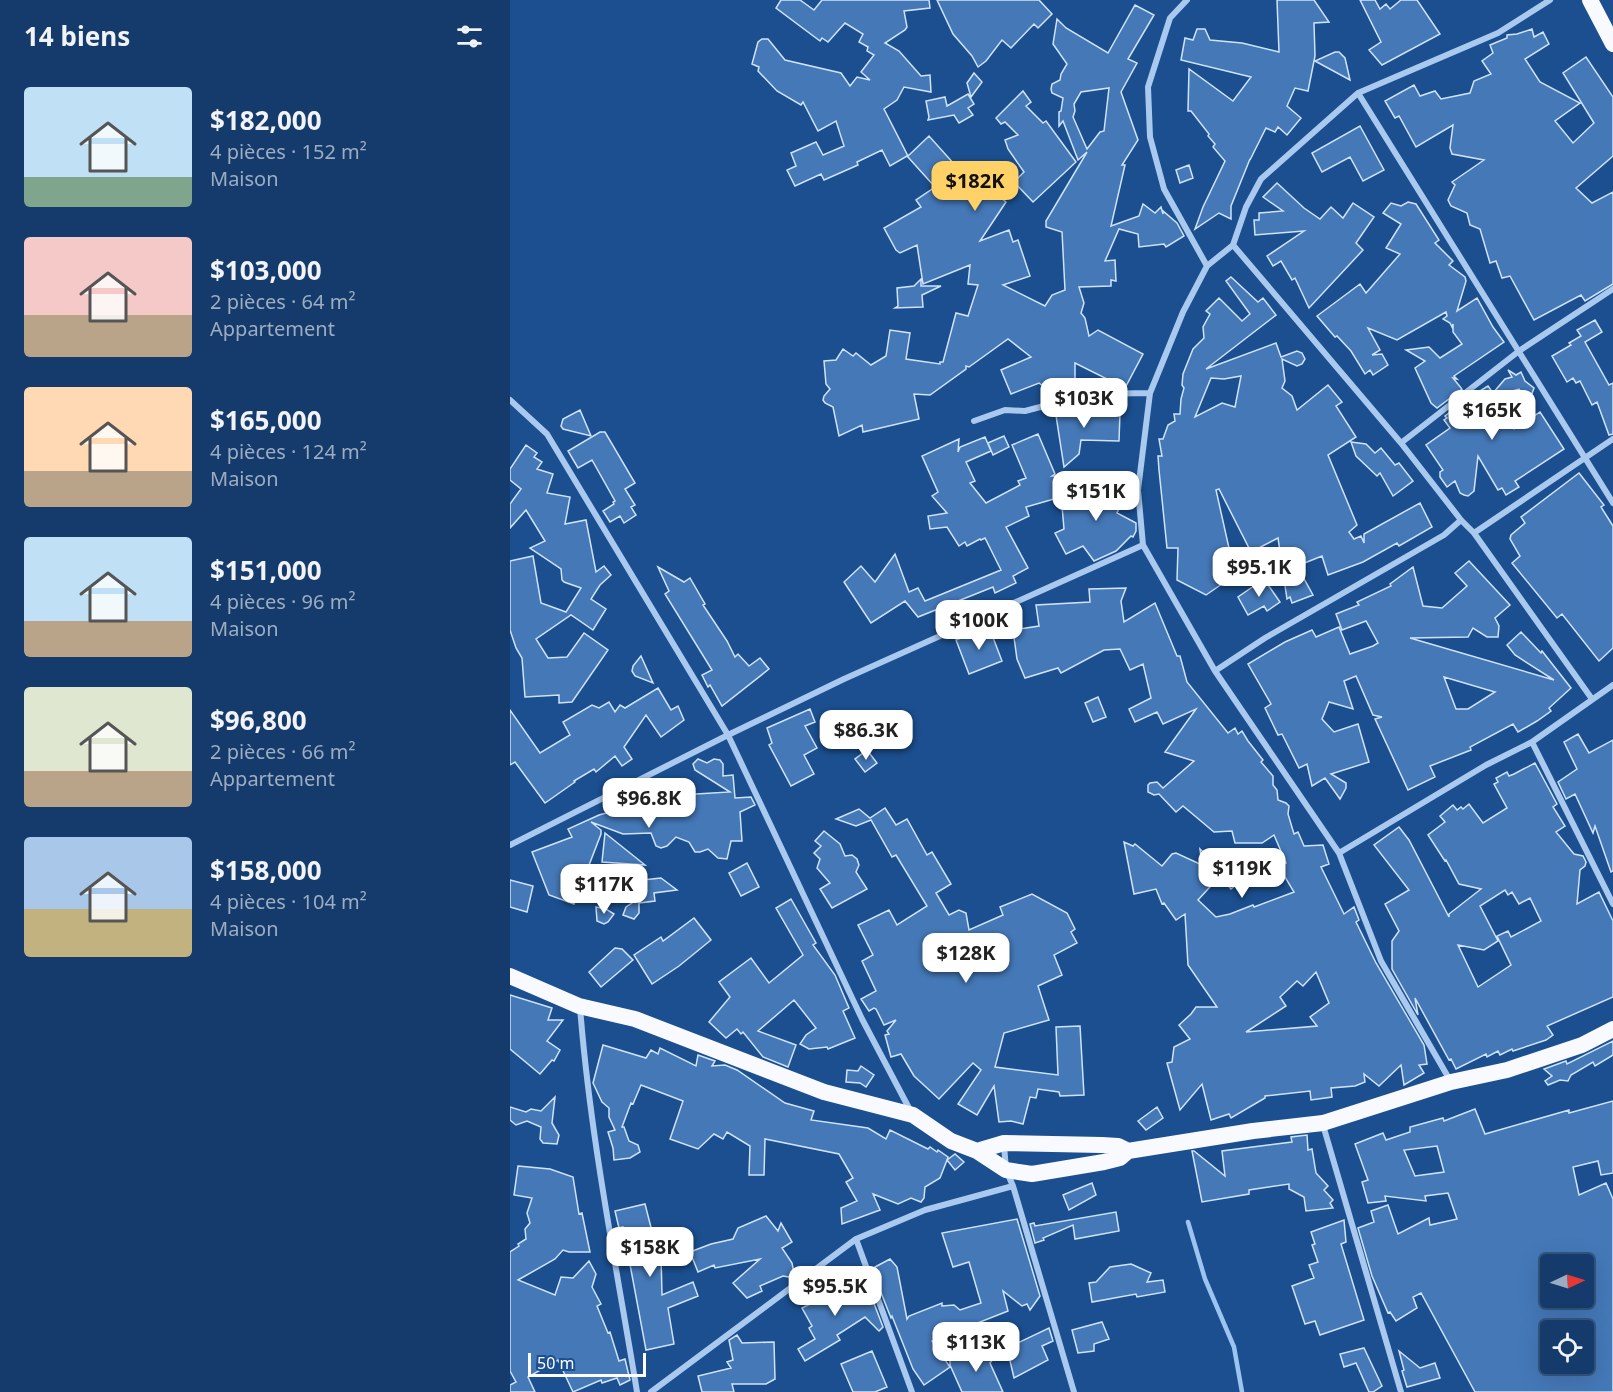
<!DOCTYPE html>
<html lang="fr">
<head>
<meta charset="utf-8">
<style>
	:root { --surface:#143b6b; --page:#1d4271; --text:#f1f3f6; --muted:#9dadc1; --line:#33557e; --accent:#ffd166 }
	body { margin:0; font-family:"Noto Sans",sans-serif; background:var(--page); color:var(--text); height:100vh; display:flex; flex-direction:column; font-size:22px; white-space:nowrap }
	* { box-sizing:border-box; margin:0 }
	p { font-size:20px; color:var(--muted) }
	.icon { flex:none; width:33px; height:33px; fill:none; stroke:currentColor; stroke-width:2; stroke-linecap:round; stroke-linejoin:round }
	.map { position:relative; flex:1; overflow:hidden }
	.details { display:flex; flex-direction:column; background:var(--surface); width:510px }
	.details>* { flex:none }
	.needle { width:39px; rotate:86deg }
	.buttons { position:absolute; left:1030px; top:1254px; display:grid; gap:12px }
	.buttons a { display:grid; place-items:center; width:54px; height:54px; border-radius:6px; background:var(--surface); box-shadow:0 6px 24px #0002,0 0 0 2px var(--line); font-size:30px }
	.scale { position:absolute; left:18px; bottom:15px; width:118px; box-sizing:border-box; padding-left:6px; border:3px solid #fff; border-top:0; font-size:16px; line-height:21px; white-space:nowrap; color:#fff; -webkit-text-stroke:4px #1b4f8f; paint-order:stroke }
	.price { position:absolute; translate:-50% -51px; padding:0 14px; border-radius:12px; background:#fff; color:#222; font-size:20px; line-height:39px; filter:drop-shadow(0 2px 3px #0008) }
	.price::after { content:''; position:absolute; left:50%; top:36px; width:18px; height:14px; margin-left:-9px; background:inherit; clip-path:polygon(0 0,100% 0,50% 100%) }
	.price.on { background:var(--accent); color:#111 }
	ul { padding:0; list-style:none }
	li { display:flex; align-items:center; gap:18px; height:150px; padding:0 24px }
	li span { display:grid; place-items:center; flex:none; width:168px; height:120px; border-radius:6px; color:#555 }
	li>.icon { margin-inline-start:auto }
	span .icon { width:72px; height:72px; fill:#fffc; stroke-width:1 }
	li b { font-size:26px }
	h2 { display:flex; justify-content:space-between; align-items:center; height:72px; padding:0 24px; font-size:26px }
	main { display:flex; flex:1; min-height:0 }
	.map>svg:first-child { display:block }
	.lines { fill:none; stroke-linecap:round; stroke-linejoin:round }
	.stream { stroke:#9cc4f0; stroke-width:4.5 }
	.building { fill:#4478b7; stroke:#cfe3fa; stroke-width:1.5; fill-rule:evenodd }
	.minor { stroke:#a9c9ee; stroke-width:6 }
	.trunk { stroke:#f8faff; stroke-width:16 }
</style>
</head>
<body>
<main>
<section class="details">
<h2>14 biens<svg class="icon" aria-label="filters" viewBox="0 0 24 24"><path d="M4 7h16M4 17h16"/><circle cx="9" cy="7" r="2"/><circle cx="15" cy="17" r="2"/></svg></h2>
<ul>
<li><span style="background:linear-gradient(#bfe0f5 75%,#7fa58c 0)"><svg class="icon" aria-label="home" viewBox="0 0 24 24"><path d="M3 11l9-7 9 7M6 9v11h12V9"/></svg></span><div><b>$182,000</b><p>4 pièces · 152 m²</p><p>Maison</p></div></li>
<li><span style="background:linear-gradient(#f6c9c9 65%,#b9a48a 0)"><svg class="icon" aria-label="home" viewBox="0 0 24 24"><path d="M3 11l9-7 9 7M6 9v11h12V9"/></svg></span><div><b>$103,000</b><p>2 pièces · 64 m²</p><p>Appartement</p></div></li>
<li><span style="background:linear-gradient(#ffd9b3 70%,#b9a48a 0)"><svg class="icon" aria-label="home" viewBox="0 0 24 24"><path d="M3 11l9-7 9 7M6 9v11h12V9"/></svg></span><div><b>$165,000</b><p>4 pièces · 124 m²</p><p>Maison</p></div></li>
<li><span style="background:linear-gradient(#bfe0f5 70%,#b9a48a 0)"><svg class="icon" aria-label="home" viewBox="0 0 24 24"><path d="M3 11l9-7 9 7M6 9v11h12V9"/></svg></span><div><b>$151,000</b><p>4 pièces · 96 m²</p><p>Maison</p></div></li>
<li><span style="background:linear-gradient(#dfe7d0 70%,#b9a48a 0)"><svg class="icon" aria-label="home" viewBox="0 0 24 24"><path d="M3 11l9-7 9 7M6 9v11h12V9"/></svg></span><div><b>$96,800</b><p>2 pièces · 66 m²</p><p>Appartement</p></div></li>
<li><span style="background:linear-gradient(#a9c7e8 60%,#c2b280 0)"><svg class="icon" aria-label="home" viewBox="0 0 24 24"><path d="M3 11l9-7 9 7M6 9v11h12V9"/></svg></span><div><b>$158,000</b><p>4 pièces · 104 m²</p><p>Maison</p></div></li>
</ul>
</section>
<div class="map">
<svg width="1103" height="1392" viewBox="0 0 1103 1392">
	<rect width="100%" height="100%" fill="#1b4f8f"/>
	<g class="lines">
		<path class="stream" d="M678 1222 695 1279 724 1347 732 1392"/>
	</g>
	<path class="building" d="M271 0H290L304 10 312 0H419L420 8 394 11 397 27 395 30 375 43 389 51 411 76 420 75 421 92 394 87 387 100 374 109 398 156 419 136 453 174 466 170 470 171 473 174 476 184 496 202 470 241 499 230 503 242 508 240 520 276 493 285 535 306 542 295 555 290 552 232 536 227V221L577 152 568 160 553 121 549 126V112L551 111 553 98 542 93 541 89 542 84 550 80 551 74 557 64 543 44 547 19 556 28 598 53 625 5 644 15 618 59 627 63 611 92 628 140 612 165H615L601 226 629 216 633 204 645 213 651 207 653 214V211L667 223 674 236 656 247 654 244 629 247 628 234 609 229 595 261 605 260 606 281 601 280V286L569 287 574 303 571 313 575 318 579 336 588 330 633 354 615 388 565 363V380L554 395 543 398V394L529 383 501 394 491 370 521 357 498 339 459 367 456 366V369L420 395 404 394 409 419 353 432 352 425 329 436 323 407 315 403 313 400 314 396 320 389 316 384 314 361 326 360 333 349 343 356 346 353 361 365 376 356 380 330 400 333 396 359 430 364V362H433L446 313 458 316 468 285 458 284 460 265 413 284 407 245 390 253 386 250 374 228 411 207 406 200 425 187 397 156 380 166 372 150 347 162 348 165 314 180 311 174 285 186 277 170 286 166 281 153 306 142 313 155 334 146 326 121 308 131 293 102 291 105 267 91 248 71 249 67 242 64 248 42 252 39H258L275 60 331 73 340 86 347 77 360 80 351 72 364 55 357 51 358 47 349 42 353 34 335 23 318 42 312 38 310 41 266 8ZM599 88 594 131 590 132 577 149 563 117 565 111 564 104 571 92Z
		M427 0H529L542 14 528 28 524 24 501 48 492 40 476 61 468 67 462 56 443 34Z
		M767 0H804L819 22 804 23 805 56 798 91 785 88 777 106 791 118 777 135 768 127 765 132 756 128 740 160V159L721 206V219L709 213 685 229 693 207 715 161 703 147 705 144 698 136 699 134 681 111H678L679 69 723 101 741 77 671 60 675 38 683 40 687 29H695L700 40 732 43 769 52Z
		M850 0H865L870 9 876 4 880 9 891 0H907L930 34 872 65 859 50 871 42Z
		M1022 29 1024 37 1033 32 1039 44 1015 59 1030 82 1070 103 1045 121 1063 143 1084 123 1053 73 1076 57 1103 97V156L1066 188 1082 203 1103 192V284L1075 301 1071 295 1024 320 1000 276 992 278 986 261 980 263 970 229 960 225 957 213 941 206 938 200 945 185 942 182 974 160 942 154 940 148 943 125 906 147 889 116 885 118 875 101 904 85 910 96 925 91 931 99 960 93 964 81 981 74 972 61 983 53 980 45 997 38V35L1007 34Z
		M825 52H829L835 58 840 80 805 61Z
		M464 73 472 82 461 97 457 83Z
		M513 91 521 102 516 106 533 123 536 121 566 162 523 202 504 182 514 172 498 149 495 140 508 135 495 122 491 124 486 118Z
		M458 94 464 104 458 108 463 115 449 123 444 115 418 120 419 117 416 101 435 97 437 106Z
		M850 126 874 170 853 181 840 157 812 172 802 153Z
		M679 165 683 178 670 183 666 170Z
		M767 183 794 208 810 219 821 207 833 218 843 203 864 217 846 243 853 250 799 308 785 278 782 280 771 261 763 266 757 256 794 231 745 235 744 220H749V213L773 211 753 197Z
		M898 202 906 204 929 240 925 243 943 261 939 265 955 277 956 281 947 311 967 298 983 327 994 342 944 376 947 379 943 378 952 389 927 408 921 403 905 368 915 361 896 350 919 347 930 358 952 344 943 332V324L942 327 940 323 933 319 937 316 936 312 887 340 858 328 870 350 862 355 872 354 878 365 863 375 860 370 855 374 841 351 827 336 825 337 807 316 850 284 856 293 890 254 876 248 891 224 873 213 881 203 891 206Z
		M721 277 748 302 753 298 766 315 696 369 766 343 771 357 787 351 792 353 795 359 792 364 787 366 772 359 775 381 772 388 782 396 787 410 818 385 832 402 826 406 846 437 818 455 847 525 839 532 844 539 851 536 854 543V534L910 503 922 527 889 546 887 543 853 562 818 575 812 556 787 566 803 595 782 603 780 597 777 599 768 538 741 552 709 489 706 490 725 575 696 595 667 580 668 548H657L649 470 648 456H652L649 439H653L658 425 665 421 664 414H670L671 399 674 388 672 385 673 374 683 349 694 338 693 327 700 314 696 311 709 298 732 321 740 314 716 281ZM731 376 725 407 712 403 685 417 701 378 714 379Z
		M411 279V286H431L412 295 413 307 385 308 388 306 387 288 404 286Z
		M1085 320 1092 332 1075 342 1099 385 1103 383V434L1099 435 1087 402 1082 405 1070 381 1066 383 1063 378 1057 382 1042 356 1061 345 1059 343 1071 336 1067 330Z
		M998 370 1006 375 1011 372 1015 381 1024 388 1020 399 1013 395 1009 389 985 396 1004 429 1030 412 1054 449 1005 481 1009 487 996 495 992 488 988 490 968 456 964 491 958 496 954 495 950 493 945 481 937 487 930 477V472L933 470 916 445 940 428 934 420 937 418 935 416 958 398 978 386 983 393 995 379 1002 377Z
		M566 404 568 412 610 413 609 441 571 440 569 454 554 467 545 409Z
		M70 410 81 436 53 429 51 426 53 419Z
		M90 432H95L125 483 115 489 125 505 121 507 126 515 114 523 110 516 100 522 93 511 104 504 103 502 105 501 82 460 68 468 58 451Z
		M528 434 545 474 542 476H545L551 497 516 507 519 516 496 527 518 568 503 576 506 583 485 593 483 587 408 617 395 601 361 623 334 582 351 566 365 582 385 554 399 592 408 588 415 601 491 570 475 538 471 540 470 539 457 546 455 542 449 546 437 527 420 529 418 516 437 513 422 496 428 492 412 456 449 439 448 452 450 447 475 437 481 451 456 462 465 481 460 483 476 503 510 485 508 481 516 478 502 445Z
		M494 436 499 447 483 455 478 443Z
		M841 442 856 444 865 453 871 448 885 465 889 463 903 481 883 496 870 473 867 476 846 456Z
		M16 445 27 453 24 457 32 462 27 469 43 474 37 493 60 497 55 524 76 520 86 572 94 566 101 575 90 585 81 599 96 609 83 630 61 615 26 639 38 658 57 657 74 633 98 650 62 702 49 703V695L15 697 12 658 6 648 0 630V561L23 556 31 603 45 608 56 612 71 588 54 582 52 580 51 569 20 548 35 541 16 510 0 528V504L11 489 0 480V469Z
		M1069 473 1094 505 1091 507 1103 526V648L1089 661 1052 614 1047 618 1002 563 1010 556 1000 539 1001 535 1015 523 1011 517Z
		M577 478 605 480 604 495 614 498 607 513 626 523V531L623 537 621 536 606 551 584 561 573 546 556 554 545 533 554 529 552 506 576 505Z
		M959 561 1000 605 985 618 989 626 988 637H977L963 628 958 637 900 638 1044 680 1005 655 997 645 1011 632 1031 653 1032 651 1061 688 1039 708 1041 711 1027 721 1008 732 1003 724 960 747 961 750 920 766 925 777 898 790 865 719 872 717 863 715 846 676 834 681 843 709 819 702 812 719 824 732 848 724 859 762 821 774 836 783V788L830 799 815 778 802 786 797 764 789 768 772 734 768 735 755 708 761 704 738 664 775 642 802 630 806 637 829 627 840 654 863 646 868 643 856 621 832 630 826 614 849 605 847 602 881 586 880 584 903 567 913 606 932 608 957 586 945 573ZM934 677 985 692 958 709H946Z
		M148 567 174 582 180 578 195 604 193 605 217 641 225 657 228 654 239 666 250 658 259 669 212 706 200 685 198 687 192 675 202 670 155 594 159 591Z
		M754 579 770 602 757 611 754 606 738 615 728 597Z
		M616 588 611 601 614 622 645 603 667 656H670L677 682 718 733 725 728 728 734 732 731 738 741 753 760 751 762 763 776V785L767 790 768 800 776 803 779 806 778 814 784 834 788 832 794 846 813 845 819 864 811 867 834 914 844 907 849 920 846 922 866 963 914 1045 917 1064 909 1065 914 1073 894 1085 891 1065 869 1086 854 1074 855 1082 845 1086 821 1088 822 1097 801 1100 800 1091 755 1096V1098L721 1118 719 1114 701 1120 692 1084 670 1110 657 1063 662 1062 664 1047 680 1039 669 1025 681 1014 686 1007H707L678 965 675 914 666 920 654 903 652 904 646 889 624 894 614 842 623 846 625 844 652 866 662 854 666 853 692 865 690 849 713 871 725 861 737 876 721 889 710 876 688 900 706 917 720 914 743 905 744 907 784 892 769 867 776 863 764 835 752 843H725L722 831 704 832 673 806 666 812 649 794 644 795 638 792V785L640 783 647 782 653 788 684 761 655 752 686 709 653 724 647 712 625 722 619 709 641 698 633 664 620 670 610 649 594 650 551 673 548 668 515 678 507 659 503 630 529 626 526 605 580 602 579 589ZM806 972 819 1003 800 1017 807 1026 736 1032 776 1006 770 997 787 981 793 986Z
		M479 627 492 661 459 674 446 640Z
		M131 656 143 683 125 676 122 671 123 666Z
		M148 688 161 710 168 706 174 720 151 737 136 715 114 747 122 759 112 766 105 756 86 772 84 769 64 781 65 782 35 803 5 762 0 765V710L30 753 60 735 53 722 82 705 89 708 99 702 105 712 110 705 115 708Z
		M588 697 596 717 583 722 575 703Z
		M300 709 305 722 295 726 307 748 294 755 304 774 281 786 259 745 262 743 257 728Z
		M1068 734 1079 753 1103 740V871L1101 872 1085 826 1083 833 1065 794 1056 799 1048 782 1067 769 1054 742Z
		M357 750 367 763 355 772 345 759Z
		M188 759 197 763 204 759 210 760 213 764V776L223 775 225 798 241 797 245 805 230 812 232 841H221L217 859 208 858 198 849 190 852H185L179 842 166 837 157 846 151 848 146 846 141 833 113 834 81 822 91 830V834L64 904 39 895 22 852 62 837 58 829 89 815 100 812V808L140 806 135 783 142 779 148 784 162 786 164 790V810L186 794 220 792 185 770 183 764Z
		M1025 763 1047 804 1043 807 1055 826 1046 832 1064 854 1073 856 1076 862 1075 866 1070 870 1067 904 1089 892 1103 921V997L1037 1026 1043 1035 1036 1040 1003 1051 1002 1049 990 1055 988 1051 977 1057 976 1054 946 1069 941 1059 939 1060 905 998 908 1015 882 969V941L889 931 875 904 899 890 864 845 889 827 899 840 939 917V914L971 889 949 884 936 860 935 861 918 835 935 822 930 816 943 805 947 810 951 807 953 809 959 804 973 823 997 808 984 784 988 782 986 778 997 772 999 776 1004 774ZM995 890 998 895 1002 892 1009 904 1020 898 1031 921 1001 937 998 931 987 936 1001 965 968 987 948 945 974 950 988 941 970 906Z
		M375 808 386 825 397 819 417 855 422 852 441 884 426 893 439 915 449 910 456 913 459 930 493 915 490 907 522 894 557 913 565 929 561 932 567 943 544 955 552 975 528 986 539 1020 494 1033 485 1067 548 1075 546 1027 570 1026 574 1095 550 1096 549 1092 528 1089 526 1098 520 1097 513 1124 501 1121 489 1122 484 1086 467 1115 448 1104 471 1070 463 1063 429 1099 404 1076 391 1054 381 1057 375 1035 379 1034 377 1031 386 1020 374 1025 366 1009 364 1008 359 1011 351 999 366 991 352 961 363 955 348 925 379 910 387 925 417 906 386 855 382 857 361 820 346 826 326 819 349 809 360 818Z
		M314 831 330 844 335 856 342 855 347 859 349 865 346 872 357 889 322 908 310 889 320 883 307 868 310 859 304 853 311 846 305 841Z
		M95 833 135 865 92 862Z
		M237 863 249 887 231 896 219 873Z
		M151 878 167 890 144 893 145 901 129 903V913L124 919 113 915 116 907 125 901 123 881Z
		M0 880 23 886 17 912 0 907Z
		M281 899 306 943 303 945 325 975 339 1008 333 1011 345 1038 318 1049 317 1047 299 1049 290 1044 296 1035 306 1028 284 1000 248 1031 286 1045 278 1067 253 1057 233 1032 231 1034 227 1029 216 1038 199 1022 220 997 209 982 241 958 259 983 293 955 266 908Z
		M86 907 96 909 104 914 98 922 94 924 87 921Z
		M184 918 201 940 169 966 142 984 124 955 151 937 153 941Z
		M105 948 112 949 123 960 91 987 79 972Z
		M0 995 42 1008 38 1020H53L37 1041 50 1050 44 1061 42 1060 30 1074 0 1049Z
		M1103 1041V1055L1085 1066 1083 1062 1061 1075 1058 1081 1050 1080 1038 1085 1035 1081 1042 1076 1034 1069 1056 1061 1057 1064Z
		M93 1045 136 1058 141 1050 148 1054 150 1048 186 1066 188 1055 205 1061 202 1066 215 1065 227 1070 275 1103 304 1111 301 1120 358 1128 376 1139 380 1130 418 1149 420 1147 427 1152 428 1150 438 1157 437 1160 445 1154 454 1162 445 1170 437 1160 430 1178 415 1187 414 1198 411 1202 401 1198 388 1204 363 1194 370 1210 332 1224 331 1208 347 1201 336 1182 343 1178 329 1154 255 1139 254 1175H239L240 1146 217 1132 213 1139 204 1134 188 1149 160 1139 173 1101 131 1085 123 1104 121 1103 112 1127H114L119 1141 128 1145 130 1152 120 1158 104 1160 103 1148 98 1132 105 1130 99 1117V1108L92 1102 83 1083Z
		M351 1066 364 1075 356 1087 350 1083 336 1082 337 1070 348 1071Z
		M45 1097 42 1123 49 1135 47 1144 33 1143 30 1139 31 1127 17 1121 6 1125 0 1120V1107L16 1112 21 1109 31 1111Z
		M1103 1101V1173L1091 1175 1088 1161 1063 1167 1069 1195 1096 1183 1103 1199V1392H965L911 1293 903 1297 907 1308 886 1321 880 1312 878 1313 862 1276 848 1228 864 1222 861 1211 878 1205 888 1234 919 1218 920 1225 947 1219 938 1193 915 1196 916 1201 875 1196 876 1201 858 1203 852 1182 858 1180 845 1144 873 1133 876 1140 900 1132V1127L933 1118 934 1121 965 1109 975 1134 1059 1110V1113ZM927 1146 934 1172 905 1176 894 1150ZM1034 1264H1074V1298H1041V1275ZM1061 1326 1063 1330H1074V1348L1082 1364H1041V1330H1054Z
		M647 1107 653 1118 636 1130 628 1121Z
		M797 1135 798 1150 802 1149 806 1173 818 1186 814 1190 823 1200 820 1203 823 1208 796 1211 794 1197 779 1189V1184L739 1190V1194L692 1202 682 1151H684L715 1176 712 1151 782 1142 781 1137Z
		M8 1166 40 1169 63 1177 69 1214 72 1213 80 1252H59L53 1250 45 1259 8 1280 45 1295 51 1277 63 1278 79 1261 86 1274 82 1287 91 1304 87 1306 98 1333 100 1332 109 1361 115 1359 120 1380 110 1385 107 1378 92 1383 91 1380 63 1392 48 1360 18 1377 25 1392H0V1385L6 1382 0 1371V1252L9 1246 8 1244 16 1239 15 1229 20 1223 17 1213 22 1198 4 1195Z
		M582 1183 586 1195 559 1210 553 1195Z
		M135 1204 145 1243 154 1241 157 1255 151 1256 152 1295 183 1282 188 1296 158 1308 164 1344 136 1350 113 1227 109 1228 105 1211Z
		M606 1212 609 1231 565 1239 563 1225 533 1238 534 1240 525 1243 520 1224 524 1223 525 1226Z
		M256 1216 268 1231 271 1223 282 1242 272 1248 282 1263 285 1278 273 1276 250 1286 252 1291 237 1298 223 1283 250 1259 205 1268 204 1265 188 1272 180 1252 201 1244 223 1239 228 1228Z
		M507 1219 530 1296 520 1310 517 1304 512 1306 493 1291 498 1311 455 1328 449 1325 443 1332 422 1341 440 1367 414 1385 403 1369 382 1316 381 1318 368 1285 365 1267 380 1259 387 1267 397 1319 399 1316 432 1303V1306L444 1305 450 1310 471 1303 459 1262 443 1267 432 1233Z
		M834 1220 836 1242 831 1244 854 1320 810 1335 805 1321 795 1324 782 1286 804 1278 799 1265 808 1262 802 1245 805 1244 801 1232Z
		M621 1264 641 1273 637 1282 653 1280 655 1292 627 1297 626 1294 582 1302 579 1283 586 1282 600 1267Z
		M311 1277 323 1298 331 1293 335 1299 340 1296 341 1298 360 1293 373 1327 369 1331 355 1317 327 1335 330 1340 295 1361 288 1349 305 1339 299 1328 302 1326 292 1308 310 1299 301 1283Z
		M592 1322 599 1339 584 1344V1351L568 1353 562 1330Z
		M539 1328 543 1341 532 1346 538 1360 504 1378 497 1348Z
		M227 1335 232 1343 264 1342 265 1379 256 1384H222L224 1392H192L188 1376 221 1368 217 1362 223 1360 219 1340Z
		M492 1347 480 1363 493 1392H452L440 1365V1360L459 1351 464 1361Z
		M854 1348 872 1386 863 1392H859L846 1363 834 1367 830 1354Z
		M362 1351 377 1387 365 1392H343L331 1364Z
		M889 1351 910 1368 925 1363 930 1378 897 1387 892 1371 894 1370Z"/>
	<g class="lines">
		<path class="minor" d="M677 0 660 18 638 87 640 137 654 189 697 266
			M848 93 1103 503
			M723 245 891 443 951 520 964 533 1082 699
			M0 400 37 434 218 735 352 1019 400 1110
			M464 421 495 410 515 411 580 394 640 393
			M891 443 1009 351 1103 289
			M964 533 1103 439
			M633 545 705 671 829 853 871 961 941 1082
			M705 671 755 638 934 535 951 520
			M1022 742 1103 904
			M0 845 218 735 334 679 633 545 628 490 640 393 673 312 697 266 723 245 736 207 751 179 848 93 988 33 1040 0
			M829 853 976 765 1022 742 1103 685
			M70 1007C80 1136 106 1264 127 1392
			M813 1125 891 1392
			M494 1145 496 1170 503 1186 564 1392
			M346 1239 402 1392
			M141 1392 346 1239 415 1210 503 1186"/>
		<path class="trunk" d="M1080 0 1103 44
			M0 976 69 1006 125 1019 314 1092 403 1115 441 1141 467 1151 496 1170 522 1174 594 1162 610 1158 618 1151 743 1131 813 1123 941 1082 997 1070 1072 1045 1103 1029
			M467 1151 494 1143 592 1145 608 1146 618 1151"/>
	</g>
</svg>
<div class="buttons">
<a><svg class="needle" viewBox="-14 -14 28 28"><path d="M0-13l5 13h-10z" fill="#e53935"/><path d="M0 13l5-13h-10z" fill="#9dadc1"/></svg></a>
<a><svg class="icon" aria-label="locate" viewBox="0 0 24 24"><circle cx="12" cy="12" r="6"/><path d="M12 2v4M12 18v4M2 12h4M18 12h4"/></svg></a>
</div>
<div class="scale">50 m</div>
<b class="price on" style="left:465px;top:212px">$182K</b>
<b class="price" style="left:574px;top:429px">$103K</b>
<b class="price" style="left:982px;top:441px">$165K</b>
<b class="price" style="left:586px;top:522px">$151K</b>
<b class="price" style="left:749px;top:598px">$95.1K</b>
<b class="price" style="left:469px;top:651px">$100K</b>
<b class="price" style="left:356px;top:761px">$86.3K</b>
<b class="price" style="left:139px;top:829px">$96.8K</b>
<b class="price" style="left:732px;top:899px">$119K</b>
<b class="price" style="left:94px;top:915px">$117K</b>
<b class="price" style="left:456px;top:984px">$128K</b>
<b class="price" style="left:140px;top:1278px">$158K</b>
<b class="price" style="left:325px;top:1317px">$95.5K</b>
<b class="price" style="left:466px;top:1373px">$113K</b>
</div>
</main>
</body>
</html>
